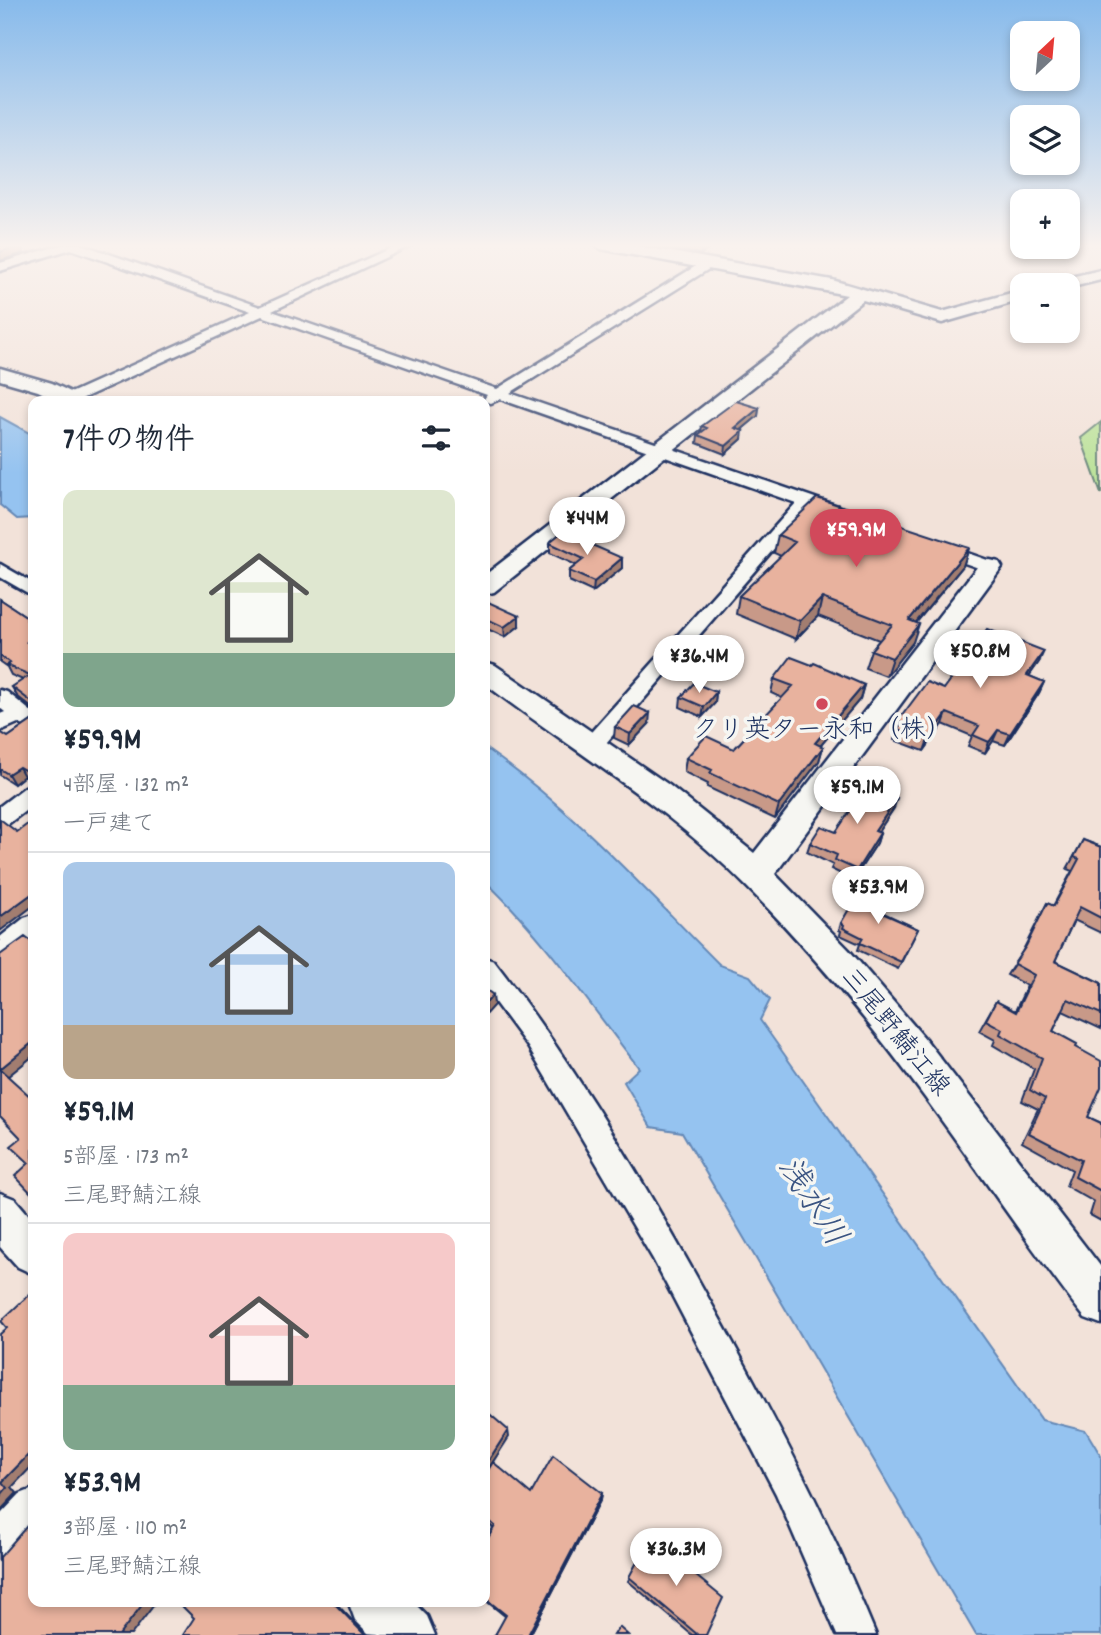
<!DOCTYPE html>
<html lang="ja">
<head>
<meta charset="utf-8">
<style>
	:root { --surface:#fff; --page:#f2f2f3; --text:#1f2937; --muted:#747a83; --line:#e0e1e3; --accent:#d1495b }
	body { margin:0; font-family:Dekko,"Klee One",sans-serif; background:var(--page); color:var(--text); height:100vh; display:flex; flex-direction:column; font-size:26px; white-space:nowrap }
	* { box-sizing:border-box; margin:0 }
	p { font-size:23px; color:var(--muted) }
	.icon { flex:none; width:38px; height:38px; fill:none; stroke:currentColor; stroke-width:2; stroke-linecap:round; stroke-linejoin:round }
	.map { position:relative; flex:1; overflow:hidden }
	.side { position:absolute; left:28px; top:396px; width:462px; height:1211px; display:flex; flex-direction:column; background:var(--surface); border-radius:14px; box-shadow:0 4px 10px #0003 }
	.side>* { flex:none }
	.needle { width:46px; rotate:26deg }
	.fabs { position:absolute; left:1010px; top:21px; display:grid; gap:14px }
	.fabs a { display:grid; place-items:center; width:70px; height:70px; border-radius:14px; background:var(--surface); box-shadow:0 4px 10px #0003; font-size:35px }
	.price { position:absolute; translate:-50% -60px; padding:0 16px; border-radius:24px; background:#fff; color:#222; font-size:23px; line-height:46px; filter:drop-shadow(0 2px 4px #0008) }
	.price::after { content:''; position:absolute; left:50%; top:42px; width:21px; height:16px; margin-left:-10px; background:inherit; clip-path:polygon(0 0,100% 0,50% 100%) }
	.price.current { background:var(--accent); color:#fff }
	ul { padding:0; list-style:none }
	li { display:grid; align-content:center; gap:14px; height:371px; padding:0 35px }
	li+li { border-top:2px solid var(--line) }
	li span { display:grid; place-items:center; height:217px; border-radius:14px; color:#555 }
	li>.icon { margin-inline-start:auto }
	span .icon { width:126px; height:126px; fill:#fffc; stroke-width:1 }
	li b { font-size:30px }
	h2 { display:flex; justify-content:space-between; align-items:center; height:84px; padding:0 35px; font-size:30px }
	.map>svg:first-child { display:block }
	.green { fill:#bde29c; stroke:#6c887d; stroke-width:2 }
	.water { fill:#95c3f0; stroke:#6488b6; stroke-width:2 }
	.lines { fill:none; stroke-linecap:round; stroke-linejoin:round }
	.street-casing { stroke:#1b2f5e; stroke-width:5 }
	.secondary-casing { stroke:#1b2f5e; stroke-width:5 }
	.street { fill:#f6f6f2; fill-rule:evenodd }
	.secondary { fill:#f6f6f2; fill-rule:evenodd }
	.wall { fill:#c89988; stroke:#1b2f5e; stroke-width:2 }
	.shaded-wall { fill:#a27d6f; stroke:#1b2f5e; stroke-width:2 }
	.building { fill:#e8b29e; stroke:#1b2f5e; stroke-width:2 }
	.poi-dot { fill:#d1495b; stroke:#f6f6f2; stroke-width:2.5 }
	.labels { text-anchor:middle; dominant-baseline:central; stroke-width:7; stroke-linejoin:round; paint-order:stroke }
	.poi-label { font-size:26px; fill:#1b2f5e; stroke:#f6f6f2 }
	.street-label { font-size:26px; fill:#1b2f5e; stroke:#f6f6f2 }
	.near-water-label { font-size:33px; font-style:italic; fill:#3a5482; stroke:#f6f6f2 }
</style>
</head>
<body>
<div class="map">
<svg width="1101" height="1635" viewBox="0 0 1101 1635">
	<rect width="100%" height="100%" fill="#f2e2d9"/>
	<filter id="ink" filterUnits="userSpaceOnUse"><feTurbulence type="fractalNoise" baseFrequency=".0143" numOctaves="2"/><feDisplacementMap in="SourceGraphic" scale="14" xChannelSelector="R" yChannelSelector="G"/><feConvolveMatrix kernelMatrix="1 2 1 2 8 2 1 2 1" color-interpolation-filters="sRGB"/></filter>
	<g filter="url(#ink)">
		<path class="green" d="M1101 422V494L1081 438Z"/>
		<path class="water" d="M0 417 33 435V518L17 519 0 505Z
			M485 748C573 809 645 890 720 965L750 976 770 1000 760 1020 1042 1420 1086 1431 1101 1456V1635H976L682 1132 651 1127 624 1082 639 1068C590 1005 543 936 485 881Z"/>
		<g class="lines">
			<g class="street-casing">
				<path id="street" d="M65 244H81L260 307 400 244H414L272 311 497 389 704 261H712V267L510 393 847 509 849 513 841 518 809 508 600 750 592 752 584 750 581 745 584 740 796 503 500 399 491 403 486 402 484 399 487 395 262 316 77 401H63L64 396 250 312 71 249 0 271V263Z
					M939 543 996 563 999 567 990 572 933 552 930 548 933 544Z
					M0 564 33 583V596L0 577Z
					M0 690 7 692 33 713V731L18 723 0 731V714L5 712 0 708Z
					M33 785V805L8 824 0 826V806L25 787Z
					M33 915V939L9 958 0 962V937L24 918Z
					M485 958 494 961C581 1073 653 1197 721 1321 778 1424 831 1525 876 1635H837L776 1494 653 1259 528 1047 485 989Z
					M33 1489V1533L13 1554 0 1560V1515L20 1494Z"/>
			</g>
			<g class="secondary-casing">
				<path id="secondary" d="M593 244H626L832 280 942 312 1022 290V300L942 323 863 300 494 592 485 594V575L847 295 601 249Z
					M1101 270V280L1068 288V285H1051L1053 281Z
					M0 368 52 383 81 397 84 401H58L38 391 0 380Z
					M990 560 999 562 1002 567 775 874 849 950 927 1041 1101 1267V1324L1085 1318C1029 1247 980 1172 926 1099 871 1024 811 951 745 885 668 807 572 750 485 684V662L495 665 669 785 754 853 981 562Z
					M0 1193 15 1199 33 1220V1274L18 1267 0 1247Z
					M348 1601H412L427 1616 435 1635H370L355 1620Z"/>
			</g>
			<use href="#street" class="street"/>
			<use href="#secondary" class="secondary"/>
		</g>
		<path class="wall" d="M637 244H719L701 254Z
			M759 408 758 416 741 430 742 439 725 454 697 443 698 435 701 433 702 426Z
			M778 535 969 548 963 566 916 623 913 642 886 676 865 668 871 650 879 640 818 616 796 639 736 614 739 596 781 556 774 553Z
			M550 543 622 568 593 592 569 581V571L576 565 550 553Z
			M0 599 30 619 33 624V709L17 696 12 687 23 680 11 675 7 667 0 662Z
			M485 601 519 626 505 637 485 628Z
			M1039 662 1029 676 1044 682 1039 693 1005 745 993 741 985 753 968 746 972 736 943 724 924 751 894 740 896 733 894 732 898 721 944 689Z
			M774 679 864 685 860 699 820 746 823 747 819 761 775 819 707 787 708 784 684 772 686 758 734 749 782 698 771 693Z
			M716 692 715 703 702 717 680 707 681 697Z
			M33 720V782L24 776 14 784 0 775V732L8 737Z
			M649 724 629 745 614 738 615 727Z
			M847 795 894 808 878 832 880 833 877 843 853 880 831 869 833 865 807 852 810 843 836 832 852 809 844 805Z
			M1083 840 1101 847V933L1074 920 1055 961 1101 983V1029L1063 1011 1053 1031 1076 1047 1088 1117 1101 1123V1221L1090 1215 1094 1202 1066 1186 1072 1170 1022 1142 1038 1109 1022 1101 1034 1069 993 1045 995 1040 979 1031 996 1001 1015 1011 1027 986 1007 975 1022 952 1047 903 1053 906 1072 871 1067 869Z
			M884 892 881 898 875 909 918 929 898 969 858 950 860 944 840 935 841 931 839 930 841 923Z
			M485 1475 531 1494 602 1493 601 1499 530 1635H495L506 1617 485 1600V1543L493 1528 485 1521Z
			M650 1538 706 1635H692L628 1581Z"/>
		<path class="shaded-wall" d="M710 244H719L701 254V249Z
			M21 245 24 253 0 261V252Z
			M759 408 758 416 734 436 735 428Z
			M743 431 742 439 725 454 726 446Z
			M969 548 963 566 903 638 909 620Z
			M622 558V568L593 592 594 582Z
			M822 598 818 616 796 639 800 621Z
			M519 616V626L505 637 504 627Z
			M919 624 913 642 886 676 892 658Z
			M1044 651 1039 662 1022 686 1027 675Z
			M1044 682 1039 693 1005 745 1010 734Z
			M864 685 860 699 811 757 815 743Z
			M716 692 715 703 702 717 704 707Z
			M650 713 649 724 629 745 630 734Z
			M947 713 943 724 924 751 928 740Z
			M998 730 993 741 985 753 989 742Z
			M823 747 819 761 775 819 779 805Z
			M19 767 24 776 14 784 8 774Z
			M897 798 894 808 872 841 875 831Z
			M880 833 877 843 853 880 857 870Z
			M33 893V906L0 931V917Z
			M493 995 494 1005 485 1015V1004Z
			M33 1042V1056L7 1077 0 1069Z
			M508 1430 509 1437 485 1474V1466Z
			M33 1450V1465L12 1487 17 1493 0 1511V1496L2 1482Z
			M602 1493 601 1499 530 1635H528Z
			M145 1601H157L131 1635H119Z
			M332 1601H334L366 1635H365Z"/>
		<path class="building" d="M4 244H18L21 245 0 252V245Z
			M671 244H710L701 249Z
			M736 401 759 408 735 428 743 431 726 446 698 435 707 428 702 426Z
			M817 498 969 548 909 620 919 624 892 658 871 650 892 625 822 598 800 621 739 596 795 542 778 535Z
			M562 532 622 558 594 582 569 571 584 559 550 543 551 541Z
			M0 599 30 619 27 620 33 624V625L29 628 33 630V638L27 642 33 644V703L12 687 30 675 6 665 10 663 0 656Z
			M485 601H486L519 616 504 627 485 618Z
			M987 629 1044 651 1027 675 1044 682 1010 734 998 730 989 742 973 735 979 726 947 713 928 740 898 729 901 723 898 721 927 682 944 689Z
			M791 657 812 665 814 663 864 685 815 743 823 747 779 805 710 773 712 770 686 758 706 736 734 749 793 686 774 679Z
			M694 683 716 692 704 707 681 697Z
			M634 706 650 713 630 734 615 727Z
			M33 720V775L19 767 8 774 0 769V732L8 737Z
			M858 779 897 798 875 831 880 833 857 870 835 860 837 855 810 843 821 826 836 832 856 802 857 800 847 795Z
			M0 819 17 832 33 820V893L0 917Z
			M1083 840 1101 847V918L1080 907 1055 961 1101 983V1014L1068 999 1053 1031 1077 1044 1076 1047 1101 1061V1087L1088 1117 1101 1123V1191L1075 1177 1081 1160 1029 1133 1045 1099 1030 1090 1042 1058 1000 1034 1002 1029 986 1020 996 1001 1016 1012 1034 975 1014 964 1026 946 1047 903 1054 906 1079 859 1074 857Z
			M864 883 884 892 873 909 918 929 901 962 860 943 863 938 843 928 844 925 841 923Z
			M25 937 33 943V1042L0 1069 33 1099V1195L15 1176 29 1163 11 1146 21 1138 0 1116V955Z
			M485 989 493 995 485 1004Z
			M33 1291V1450L2 1482 7 1488 0 1496V1334L7 1328 1 1321Z
			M485 1410 508 1430 485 1466Z
			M553 1455 602 1493 528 1635H495L506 1615 485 1598V1543L495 1526 485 1517V1475L493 1462 531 1494Z
			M33 1519V1601H145L119 1635H0V1557Z
			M650 1538 723 1598 706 1635H698L629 1577Z
			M177 1601H332L364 1634 379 1635H183L194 1618Z
			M619 1627 628 1635H614Z"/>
	</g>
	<linearGradient id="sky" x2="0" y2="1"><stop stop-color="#87baeb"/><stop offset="0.52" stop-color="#f9f2ee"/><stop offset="1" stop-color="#f9f2ee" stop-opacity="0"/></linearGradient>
	<rect width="1101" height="473" fill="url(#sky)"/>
	<circle class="poi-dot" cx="822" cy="704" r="7"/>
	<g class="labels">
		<g class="poi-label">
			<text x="822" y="731">クリ英ター永和（株）</text>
		</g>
		<g class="street-label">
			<text transform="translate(894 1033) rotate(51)">三尾野鯖江線</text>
		</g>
		<g class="near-water-label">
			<text transform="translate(810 1203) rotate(57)">浅水川</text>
		</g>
	</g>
</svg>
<div class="fabs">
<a><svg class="needle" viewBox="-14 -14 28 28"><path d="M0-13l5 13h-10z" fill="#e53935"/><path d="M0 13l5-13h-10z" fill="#747a83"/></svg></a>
<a><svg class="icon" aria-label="layers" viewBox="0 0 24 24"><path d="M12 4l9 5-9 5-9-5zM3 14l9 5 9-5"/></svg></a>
<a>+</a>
<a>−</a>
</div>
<b class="price" style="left:587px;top:557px">¥44M</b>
<b class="price current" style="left:856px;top:569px">¥59.9M</b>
<b class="price" style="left:980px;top:690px">¥50.8M</b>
<b class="price" style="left:699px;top:695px">¥36.4M</b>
<b class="price" style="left:857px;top:826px">¥59.1M</b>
<b class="price" style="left:878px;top:926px">¥53.9M</b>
<b class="price" style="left:676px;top:1588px">¥36.3M</b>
<section class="side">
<h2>7件の物件<svg class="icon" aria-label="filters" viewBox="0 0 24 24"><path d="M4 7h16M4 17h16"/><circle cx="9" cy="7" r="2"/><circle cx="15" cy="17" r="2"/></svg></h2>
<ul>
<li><span style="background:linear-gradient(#dfe7d0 75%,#7fa58c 0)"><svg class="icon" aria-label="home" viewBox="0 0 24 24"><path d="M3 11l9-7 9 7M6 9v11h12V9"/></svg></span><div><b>¥59.9M</b><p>4部屋 · 132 m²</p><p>一戸建て</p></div></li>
<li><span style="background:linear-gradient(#a9c7e8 75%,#b9a48a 0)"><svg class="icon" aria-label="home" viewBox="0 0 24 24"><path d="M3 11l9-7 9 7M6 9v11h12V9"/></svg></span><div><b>¥59.1M</b><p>5部屋 · 173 m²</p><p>三尾野鯖江線</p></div></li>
<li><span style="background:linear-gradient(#f6c9c9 70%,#7fa58c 0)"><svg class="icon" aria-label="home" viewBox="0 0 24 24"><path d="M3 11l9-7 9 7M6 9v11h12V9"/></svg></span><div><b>¥53.9M</b><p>3部屋 · 110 m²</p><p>三尾野鯖江線</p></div></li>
</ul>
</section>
</div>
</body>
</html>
